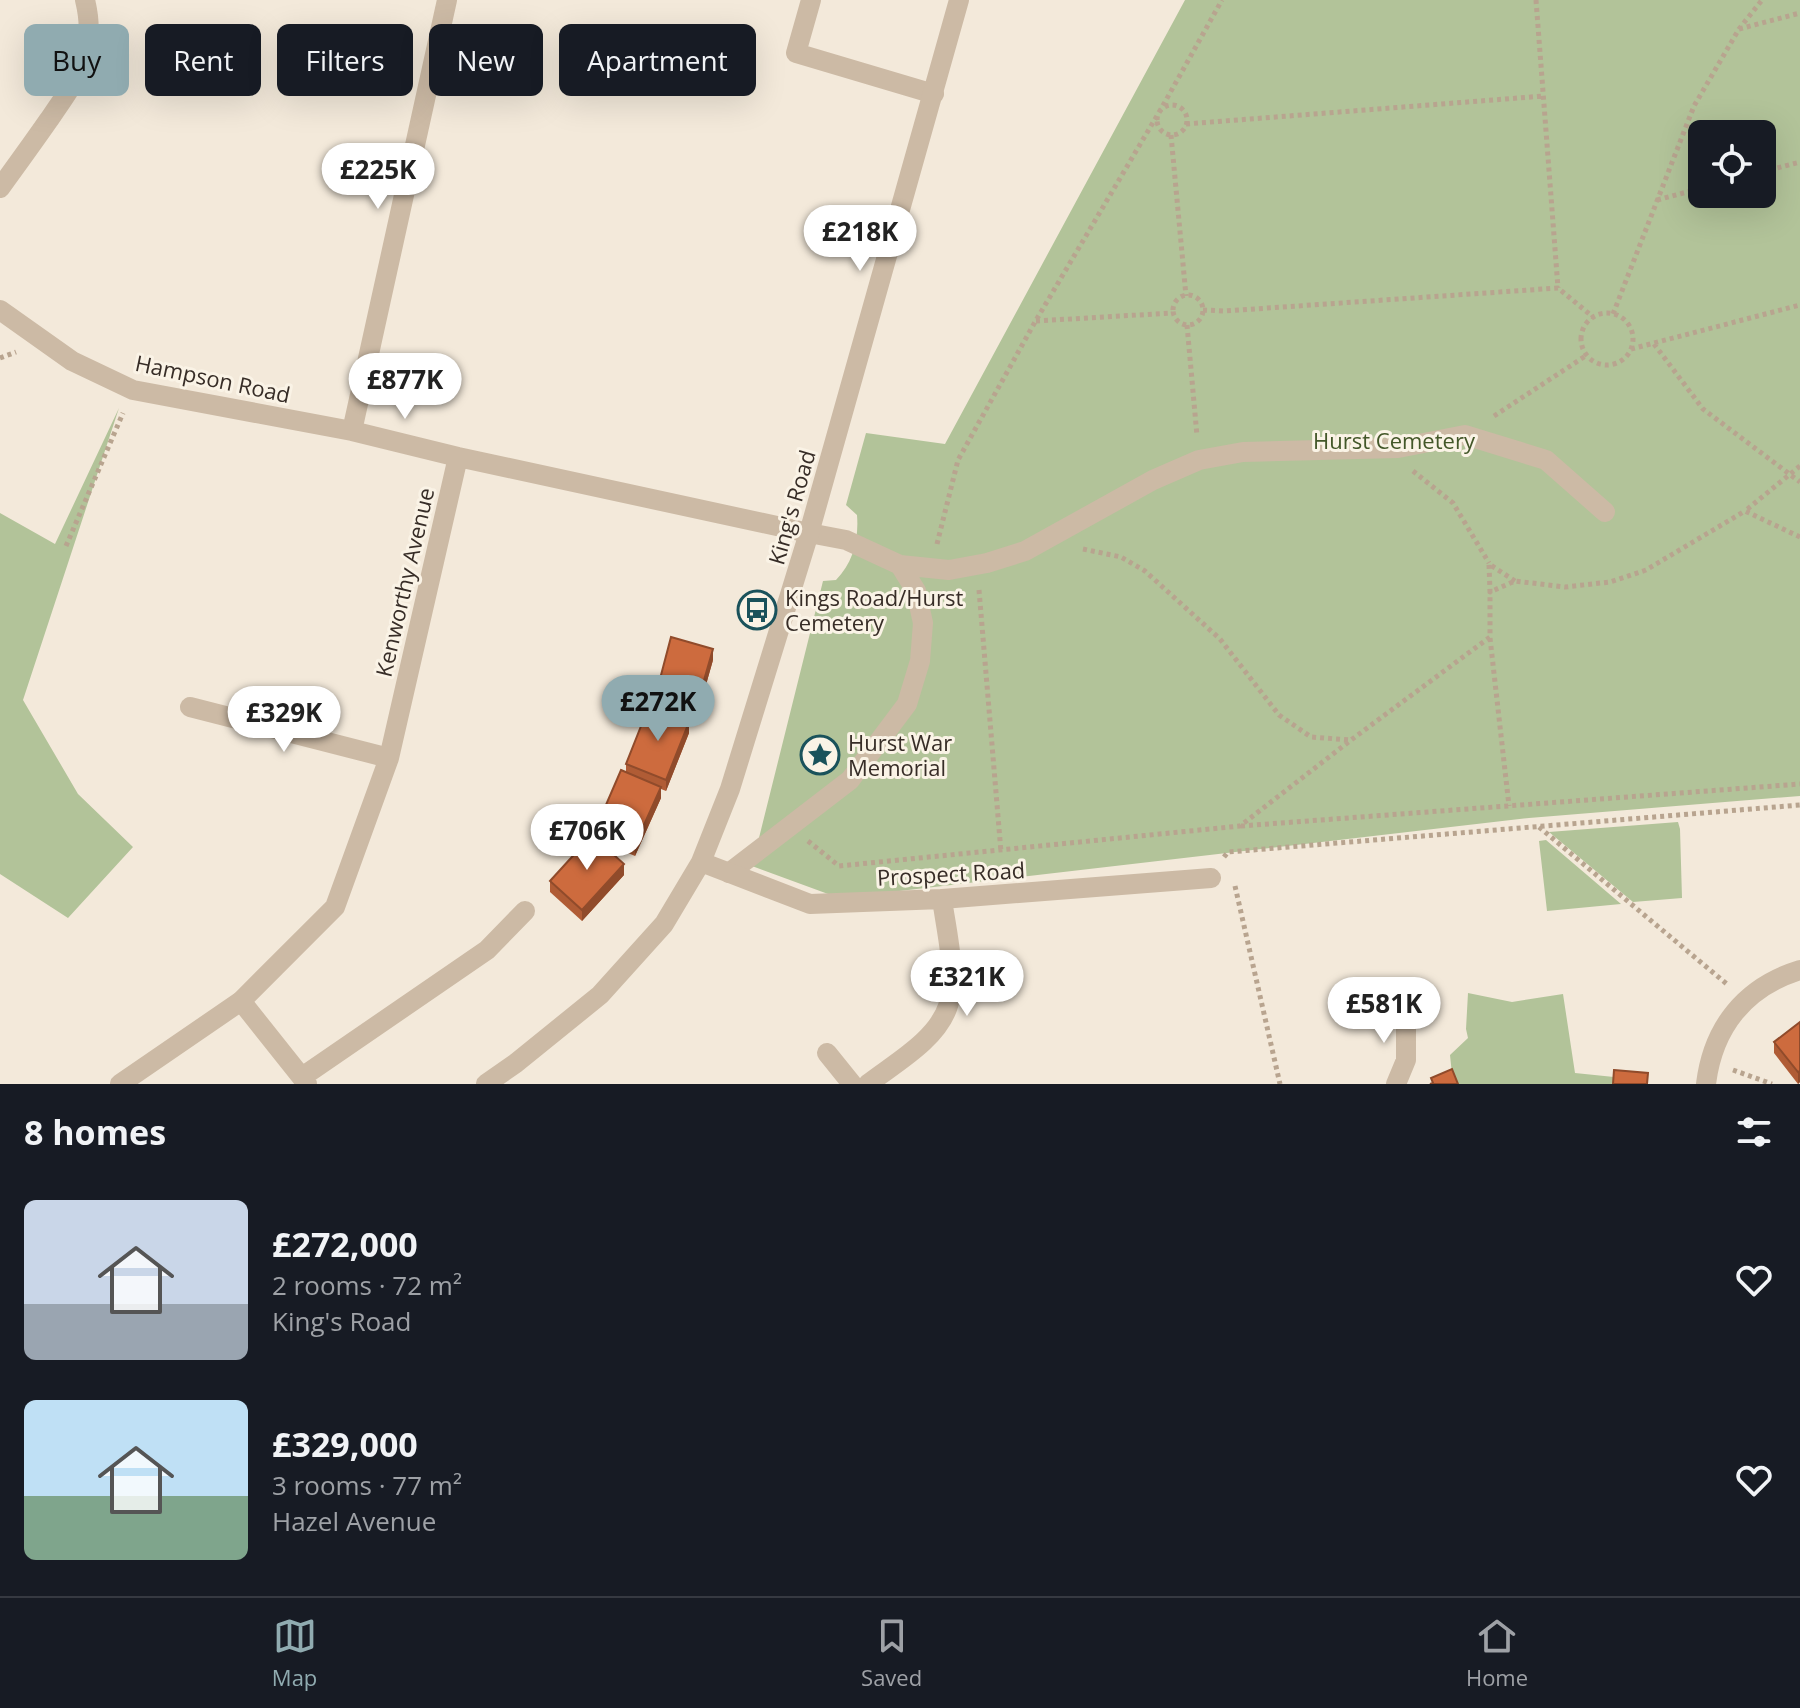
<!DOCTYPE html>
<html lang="en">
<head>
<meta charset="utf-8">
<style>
	:root { --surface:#171b24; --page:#242831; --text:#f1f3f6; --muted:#9ea1a6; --line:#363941; --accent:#90abb0 }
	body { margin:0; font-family:"Open Sans",sans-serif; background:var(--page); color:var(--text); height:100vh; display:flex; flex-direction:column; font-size:30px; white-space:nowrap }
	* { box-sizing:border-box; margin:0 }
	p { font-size:26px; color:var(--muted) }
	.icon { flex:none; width:44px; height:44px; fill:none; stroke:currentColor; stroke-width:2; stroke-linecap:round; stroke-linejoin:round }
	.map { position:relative; height:1084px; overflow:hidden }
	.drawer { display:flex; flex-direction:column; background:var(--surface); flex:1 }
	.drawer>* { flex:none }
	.banner { position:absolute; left:24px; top:24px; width:800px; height:72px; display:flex; gap:16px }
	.fabs { position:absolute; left:1688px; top:120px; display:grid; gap:16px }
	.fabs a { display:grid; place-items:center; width:88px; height:88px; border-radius:12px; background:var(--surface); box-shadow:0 8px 32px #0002; font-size:40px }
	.price { position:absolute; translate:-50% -68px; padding:0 18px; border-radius:28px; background:#fff; color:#222; font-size:26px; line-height:52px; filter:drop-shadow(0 2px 4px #0008) }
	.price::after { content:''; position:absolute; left:50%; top:48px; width:24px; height:18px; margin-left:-12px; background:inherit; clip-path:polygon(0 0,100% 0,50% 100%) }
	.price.current { background:var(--accent); color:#111 }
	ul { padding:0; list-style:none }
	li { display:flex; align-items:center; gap:24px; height:200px; padding:0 24px }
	li span { display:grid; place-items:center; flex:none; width:224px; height:160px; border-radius:12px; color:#555 }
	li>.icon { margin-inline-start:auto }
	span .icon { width:96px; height:96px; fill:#fffc; stroke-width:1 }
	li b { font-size:34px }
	h2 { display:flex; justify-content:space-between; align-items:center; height:96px; padding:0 24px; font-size:34px }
	.tag { padding:0 28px; border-radius:12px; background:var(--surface); box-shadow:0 8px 32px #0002; font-size:28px; line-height:72px }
	.tag.current { background:var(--accent); color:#111 }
	.menu { display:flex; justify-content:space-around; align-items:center; height:112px; border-top:2px solid var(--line); background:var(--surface); font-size:22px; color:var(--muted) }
	.menu a { display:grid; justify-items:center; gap:4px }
	.menu .current { color:var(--accent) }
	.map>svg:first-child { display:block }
	.green { fill:#b2c399; fill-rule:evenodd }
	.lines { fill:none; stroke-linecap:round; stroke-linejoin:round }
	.path { stroke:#b8a48f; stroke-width:5; stroke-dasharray:4 4; stroke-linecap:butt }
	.lane { stroke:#ccbaa5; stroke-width:20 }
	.street { stroke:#ccbaa5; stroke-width:20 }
	.wall { fill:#b05c35 }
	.shaded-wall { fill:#904b2b }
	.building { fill:#cd6b3e; stroke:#904b2b; stroke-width:2 }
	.labels { text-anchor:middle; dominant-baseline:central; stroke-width:6; stroke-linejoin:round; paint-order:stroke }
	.street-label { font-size:22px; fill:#372d27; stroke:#faf3e6 }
	.park-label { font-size:22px; fill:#435729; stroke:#faf3e6 }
	.poi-label { font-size:22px; fill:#372d27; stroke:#faf3e6; text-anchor:start }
</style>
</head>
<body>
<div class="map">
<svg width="1800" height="1084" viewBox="0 0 1800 1084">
	<rect width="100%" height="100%" fill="#f3e9da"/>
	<path class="green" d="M1185 0H1800V796L1529 818 839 898 752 866 823 581 836 580C853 563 859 539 857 515L846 505 866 433 945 444ZM1702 134H1762V194H1702Z
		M119 408 23 700 78 794 133 847 68 918 0 874V513L55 544Z
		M1678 822 1680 829 1682 898 1633 902 1549 832Z
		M1546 840 1621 904 1547 911 1539 841Z
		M1468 993 1512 1002 1563 994 1575 1073 1614 1077V1084H1453L1450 1055 1468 1038 1466 1029Z"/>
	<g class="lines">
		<path class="path" d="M1536 0 1558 288
			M1739 29 1800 13
			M1157 120a15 15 0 1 1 30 0a15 15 0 1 1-30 0Z
			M1186 124 1544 96
			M1171 135 1186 296
			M1762 172 1800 162
			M1657 200 1702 188
			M1173 310a15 15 0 1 1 30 0a15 15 0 1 1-30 0Z
			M1203 310 1225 311 1558 288 1593 317
			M1581 339a26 26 0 1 1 52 0a26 26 0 1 1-52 0Z
			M1613 314 1694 106 1739 29 1762 0
			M1036 321 1172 313
			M1187 325 1197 436
			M1654 344 1703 409 1800 482
			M1631 349 1800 305
			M0 358 16 352
			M1494 416 1587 355
			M1800 466 1745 511 1800 537
			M1413 471 1453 503 1489 563
			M937 544 958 460 1035 322 1161 109 1222 0
			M66 546 123 413
			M1083 549 1121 557 1145 571 1220 639 1279 715 1311 737 1350 740
			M1515 581 1489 564 1490 592 1515 581 1565 587 1610 582 1646 570 1745 511
			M979 590 1001 852
			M1490 638 1509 806
			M1241 826 1800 784
			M1539 827 1728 985
			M808 841 839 866 1240 826 1351 740 1490 637V592
			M1224 857 1228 852 1800 805
			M1235 886 1280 1084
			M1733 1070 1772 1084"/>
		<path class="lane" d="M811 0 796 53 934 94
			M900 565 949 570 987 563 1025 551 1153 480 1199 460 1243 452 1398 448 1465 435 1546 460 1605 512
			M729 873 850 780 907 704 920 661 923 623 916 591 900 565 846 540 809 533
			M241 1001 307 1084
			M302 1077 487 950 525 911"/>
		<path class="street" d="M0 188C16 166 32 144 48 121 76 81 98 52 85 0
			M0 310 72 361 133 390 352 431 458 457 809 533
			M352 431 447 0
			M190 707 389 758
			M701 862 810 904 942 899 1211 878
			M827 1053 852 1084
			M120 1084 241 1001 335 907 389 758 458 457
			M486 1084 516 1063 600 995 664 924 701 862 730 789 809 533 959 0
			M868 1084C895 1063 937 1040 948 1006 958 978 946 929 942 899
			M1396 1084 1406 1060V1013
			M1706 1084C1713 1027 1745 987 1800 970"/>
	</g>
	<path class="wall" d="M713 660 696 720 664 712 689 733 666 791 661 789V798L635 856 598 840 624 875 582 921 550 892V881L596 838V828L626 772V764L655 708V698Z
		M1800 1022V1082L1798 1084 1774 1053V1042Z"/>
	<path class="shaded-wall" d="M713 649V660L696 720V708Z
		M689 722V733L666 791V780Z
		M661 787V798L635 856V845Z
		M624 864V875L582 921V910Z
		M1800 1071V1082L1798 1084V1072Z"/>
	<path class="building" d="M671 637 713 649 696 708 655 698Z
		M649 706 689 722 666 780 626 764Z
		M621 770 661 787 635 845 596 828Z
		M592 835 624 864 582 910 550 881Z
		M1800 1022V1071L1798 1072 1774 1042Z
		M1452 1069 1458 1084H1430L1433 1083 1431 1078Z
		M1614 1070 1648 1073 1647 1084H1613Z"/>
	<defs>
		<g id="bus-ring" transform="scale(2)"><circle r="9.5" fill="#faf3e6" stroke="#1a525b" stroke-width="1.5"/><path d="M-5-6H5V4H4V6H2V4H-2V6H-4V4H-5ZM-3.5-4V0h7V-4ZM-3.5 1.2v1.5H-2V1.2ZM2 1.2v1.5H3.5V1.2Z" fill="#1a525b"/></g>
		<g id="sight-ring" transform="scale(2)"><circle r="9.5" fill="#faf3e6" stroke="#1a525b" stroke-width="1.5"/><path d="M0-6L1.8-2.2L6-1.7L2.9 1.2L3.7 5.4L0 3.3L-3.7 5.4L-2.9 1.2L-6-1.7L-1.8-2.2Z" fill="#1a525b"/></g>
	</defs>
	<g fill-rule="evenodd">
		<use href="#bus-ring" x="757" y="610"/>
		<use href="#sight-ring" x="820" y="755"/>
	</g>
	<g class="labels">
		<g class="street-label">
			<text transform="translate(213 378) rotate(12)">Hampson Road</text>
			<text transform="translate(791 507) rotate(-74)">King's Road</text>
			<text transform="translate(404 582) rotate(-77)">Kenworthy Avenue</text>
			<text transform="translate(951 873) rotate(-3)">Prospect Road</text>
		</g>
		<g class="park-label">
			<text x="1394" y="440">Hurst Cemetery</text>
		</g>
		<g class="poi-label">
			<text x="785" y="597">Kings Road/Hurst<tspan x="785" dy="25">Cemetery</tspan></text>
			<text x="848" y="742">Hurst War<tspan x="848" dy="25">Memorial</tspan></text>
		</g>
	</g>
</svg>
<div class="fabs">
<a><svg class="icon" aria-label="locate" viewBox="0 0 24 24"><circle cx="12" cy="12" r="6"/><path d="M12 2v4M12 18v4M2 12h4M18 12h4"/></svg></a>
</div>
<b class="price" style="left:378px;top:211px">£225K</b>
<b class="price" style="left:860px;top:273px">£218K</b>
<b class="price" style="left:405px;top:421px">£877K</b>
<b class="price current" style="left:658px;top:743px">£272K</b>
<b class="price" style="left:284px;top:754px">£329K</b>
<b class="price" style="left:587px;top:872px">£706K</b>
<b class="price" style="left:967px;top:1018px">£321K</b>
<b class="price" style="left:1384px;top:1045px">£581K</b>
<div class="banner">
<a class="tag current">Buy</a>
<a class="tag">Rent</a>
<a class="tag">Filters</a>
<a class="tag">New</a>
<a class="tag">Apartment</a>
</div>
</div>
<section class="drawer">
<h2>8 homes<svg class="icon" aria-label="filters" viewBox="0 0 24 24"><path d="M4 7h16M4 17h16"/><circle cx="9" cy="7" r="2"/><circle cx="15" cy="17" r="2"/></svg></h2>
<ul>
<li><span style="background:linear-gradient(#c9d6e8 65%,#9aa5b1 0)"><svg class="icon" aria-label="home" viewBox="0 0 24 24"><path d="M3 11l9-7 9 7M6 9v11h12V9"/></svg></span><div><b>£272,000</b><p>2 rooms · 72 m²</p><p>King's Road</p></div><svg class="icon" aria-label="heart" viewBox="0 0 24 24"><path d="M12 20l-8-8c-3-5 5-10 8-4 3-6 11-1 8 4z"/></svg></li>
<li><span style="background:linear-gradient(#bfe0f5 60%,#7fa58c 0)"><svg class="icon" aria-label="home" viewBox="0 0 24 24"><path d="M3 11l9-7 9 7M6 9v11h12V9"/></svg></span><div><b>£329,000</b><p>3 rooms · 77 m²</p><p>Hazel Avenue</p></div><svg class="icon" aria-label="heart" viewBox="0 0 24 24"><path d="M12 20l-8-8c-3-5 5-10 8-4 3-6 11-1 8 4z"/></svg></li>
</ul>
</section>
<nav class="menu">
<a class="current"><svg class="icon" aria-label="map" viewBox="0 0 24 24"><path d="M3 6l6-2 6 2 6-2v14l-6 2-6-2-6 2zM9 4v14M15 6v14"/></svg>Map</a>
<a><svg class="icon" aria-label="saved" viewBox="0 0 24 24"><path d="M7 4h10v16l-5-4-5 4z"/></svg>Saved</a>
<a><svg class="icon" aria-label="home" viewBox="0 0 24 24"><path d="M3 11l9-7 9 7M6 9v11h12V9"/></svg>Home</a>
</nav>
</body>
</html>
